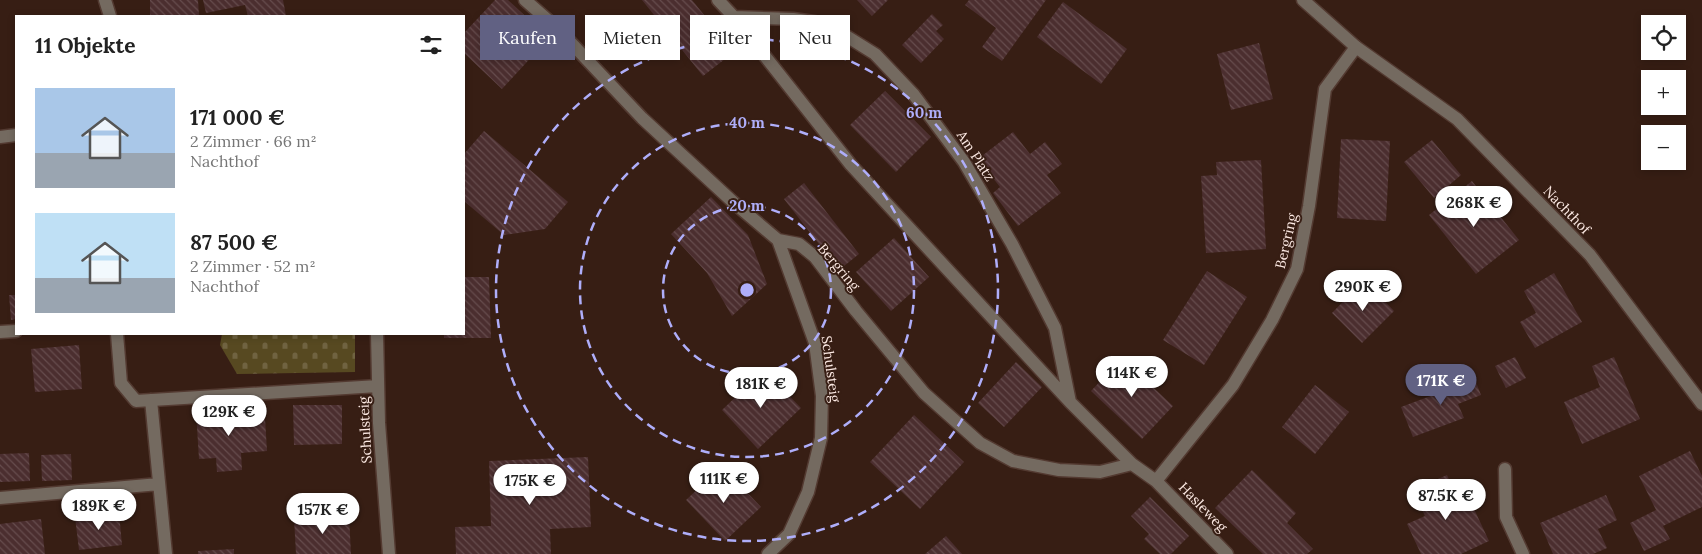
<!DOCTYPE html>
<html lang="de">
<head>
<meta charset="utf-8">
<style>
	:root { --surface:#fff; --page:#f2f2f2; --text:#222; --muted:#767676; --accent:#616183 }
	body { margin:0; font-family:Lora,serif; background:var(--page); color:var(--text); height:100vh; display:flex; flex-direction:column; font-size:19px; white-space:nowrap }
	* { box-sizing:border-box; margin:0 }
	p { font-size:16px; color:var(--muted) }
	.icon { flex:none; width:28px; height:28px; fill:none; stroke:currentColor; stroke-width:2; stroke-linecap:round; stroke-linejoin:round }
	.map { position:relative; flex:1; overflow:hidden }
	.side { position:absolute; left:15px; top:15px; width:450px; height:320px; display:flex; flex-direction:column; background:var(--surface); border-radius:0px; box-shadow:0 2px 8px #0003 }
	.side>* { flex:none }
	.top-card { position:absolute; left:480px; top:15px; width:475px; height:45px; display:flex; gap:10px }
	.fabs { position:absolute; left:1641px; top:15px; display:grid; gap:10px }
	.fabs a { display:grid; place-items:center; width:45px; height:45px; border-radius:0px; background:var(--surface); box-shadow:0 2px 8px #0003; font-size:25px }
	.price { position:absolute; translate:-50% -42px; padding:0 11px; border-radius:18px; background:#fff; color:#222; font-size:16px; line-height:32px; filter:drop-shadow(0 1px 2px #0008) }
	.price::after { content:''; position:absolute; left:50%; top:30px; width:15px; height:11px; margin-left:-8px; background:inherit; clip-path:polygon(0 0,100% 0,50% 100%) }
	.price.on { background:var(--accent); color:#fff }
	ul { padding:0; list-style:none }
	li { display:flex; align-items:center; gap:15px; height:125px; padding:0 20px }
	li span { display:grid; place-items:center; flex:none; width:140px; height:100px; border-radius:0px; color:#555 }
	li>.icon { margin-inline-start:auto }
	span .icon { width:60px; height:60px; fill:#fffc; stroke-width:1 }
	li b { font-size:21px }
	h2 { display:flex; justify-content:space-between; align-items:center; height:60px; padding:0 20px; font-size:21px }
	.chip { padding:0 18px; border-radius:0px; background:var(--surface); box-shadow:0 2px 8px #0003; font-size:18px; line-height:45px }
	.chip.on { background:var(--accent); color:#fff }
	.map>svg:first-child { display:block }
	.cemetery { fill:url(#cemetery-stones) }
	.building { fill:url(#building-back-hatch) }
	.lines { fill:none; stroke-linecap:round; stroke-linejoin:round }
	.service-casing { stroke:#533a31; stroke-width:15 }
	.minor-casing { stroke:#533a31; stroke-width:15 }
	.tertiary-casing { stroke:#533a31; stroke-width:15 }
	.service { stroke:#746a60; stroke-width:12 }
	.minor { stroke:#746a60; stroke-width:12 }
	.tertiary { stroke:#746a60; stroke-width:12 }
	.ring { fill:none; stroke:#afaefa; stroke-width:2.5; stroke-dasharray:9 6 }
	.labels { text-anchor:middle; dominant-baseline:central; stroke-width:4; stroke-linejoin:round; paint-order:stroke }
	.street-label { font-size:14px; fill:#fce9e3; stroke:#371e14 }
	.centre { fill:#afaefa; stroke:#371e14; stroke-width:2.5 }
	.ring-label { font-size:15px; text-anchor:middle; font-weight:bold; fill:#afaefa; stroke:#371e14; stroke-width:4; stroke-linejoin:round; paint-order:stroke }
</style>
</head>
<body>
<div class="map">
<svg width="1702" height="554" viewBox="0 0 1702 554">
	<defs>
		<pattern id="cemetery-stones" width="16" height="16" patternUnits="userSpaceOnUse" patternTransform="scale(1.25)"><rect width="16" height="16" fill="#574921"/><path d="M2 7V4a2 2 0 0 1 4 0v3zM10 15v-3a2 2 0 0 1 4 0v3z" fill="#706341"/></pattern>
		<pattern id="building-back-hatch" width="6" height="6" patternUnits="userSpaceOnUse" patternTransform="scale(1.25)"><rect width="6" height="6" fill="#4b2e2f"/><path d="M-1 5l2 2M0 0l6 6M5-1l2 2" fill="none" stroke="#664c4d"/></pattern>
	</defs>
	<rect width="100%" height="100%" fill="#371e14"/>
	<path class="cemetery" d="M222 334H355V372L237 374 220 345Z"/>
	<path class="building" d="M150 0H198L199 16H150Z
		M203 0H283L286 16H248L245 5 206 13Z
		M495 0H508L549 38 502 89 464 53V33Z
		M642 0H692L734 52 703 76Z
		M857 0H888L872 16Z
		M969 0H1046L1002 61 982 47 996 28 965 5Z
		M1063 2 1127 49 1101 84 1037 37Z
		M932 14 943 25 936 31 944 39 921 63 902 45Z
		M1259 43 1273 99 1231 110 1217 54Z
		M885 91 931 137 896 172 850 125Z
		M484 131 568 202 545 229 504 235 464 201V154Z
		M1013 132 1030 154 1045 142 1062 164 1047 175 1061 193 1018 226 993 193 1000 187 978 159Z
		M1341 139 1390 141 1386 221 1337 218Z
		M1432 140 1461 175 1434 198 1404 162Z
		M1261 160 1266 249 1206 253 1201 176 1217 175 1216 162Z
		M1472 181 1519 240 1476 274 1429 215Z
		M804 183 859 254 839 270 784 199Z
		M711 197 748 235 767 284 732 316 707 273 671 234Z
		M894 238 929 277 891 311 856 272Z
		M1207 271 1247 297 1204 365 1163 340Z
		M1554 273 1582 322 1535 348 1520 322 1536 313 1524 291Z
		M464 277H489L491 338H444V334H464Z
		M1364 280 1394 311 1362 343 1332 313Z
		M9 295H16V319L11 320Z
		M79 345 82 389 35 392 31 349Z
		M1515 357 1526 378 1506 388 1495 366Z
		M1614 357 1640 419 1582 444 1564 402 1600 387 1592 366Z
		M1122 358 1173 406 1142 439 1091 391Z
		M1016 362 1042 387 1004 427 978 403Z
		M764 370 801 408 758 449 722 410Z
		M1472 372 1481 395 1458 404 1464 418 1413 437 1401 407 1452 388 1450 381Z
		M1315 385 1349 412 1315 454 1282 427Z
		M293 405H342V444L294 445Z
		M241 409 242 419 265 418 267 451 241 453 242 470 217 472 216 458 199 459 196 411Z
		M914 415 964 462 920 509 870 462Z
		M1690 451 1702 476V507L1663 526 1670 539 1644 551 1630 523 1656 510 1639 476Z
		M29 453 30 481 0 482V454Z
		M71 454 72 480 42 481 41 455Z
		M588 457 591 527 550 529 551 554H456L455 527 491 526 489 461Z
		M722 466 761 507 725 541 686 500Z
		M1252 470 1296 513 1287 523 1313 549 1307 554H1263L1215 508Z
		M1447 475 1459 501 1468 496 1489 541 1461 554H1421L1407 524 1425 516 1413 490Z
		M1606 495 1617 520 1598 529 1607 548 1593 554H1553L1540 523Z
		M1150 497 1189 536 1171 554H1160L1144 539 1149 534 1131 516Z
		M119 513 122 545 79 550 75 517Z
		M349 516 351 554H296L294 518Z
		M41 519 45 554H0V524Z
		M946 536 962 554H925Z
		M234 549V554H198V551Z"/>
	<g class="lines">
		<g class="service-casing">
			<path id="service" d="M105 0 110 16"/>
		</g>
		<g class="minor-casing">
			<path id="minor" d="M525 0 558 29 642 118 733 202 778 240 799 244 815 257 856 311 924 393 980 443 1013 461 1059 470 1100 472 1132 464
				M718 0 734 17 851 165 1070 402 1132 464 1156 481 1227 554
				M734 17 793 19 827 24 875 54 914 95 964 162 1012 244 1055 328 1070 402
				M0 137 16 135
				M0 332 16 331
				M117 334 121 383 136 401 378 386
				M377 334 379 423 389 554
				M151 400 166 554
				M1505 469 1506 517 1523 554
				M1156 481 1233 385 1272 320 1297 269 1309 206 1325 89 1356 47
				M0 498 159 484
				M768 554 789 534 808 492 821 438 822 396 815 343 778 240"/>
		</g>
		<g class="tertiary-casing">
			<path id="tertiary" d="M1303 0 1356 47 1457 119 1590 255 1702 404"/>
		</g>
		<use href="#service" class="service"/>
		<use href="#minor" class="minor"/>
		<use href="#tertiary" class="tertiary"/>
	</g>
	<g class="ring">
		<circle cx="747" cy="290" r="84"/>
		<circle cx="747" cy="290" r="167"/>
		<circle cx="747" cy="290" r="251"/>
	</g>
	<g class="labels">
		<g class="street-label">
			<text transform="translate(976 156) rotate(57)">Am Platz</text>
			<text transform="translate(1567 210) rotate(46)">Nachthof</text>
			<text transform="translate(1286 241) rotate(-77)">Bergring</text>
			<text transform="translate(839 267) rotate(50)">Bergring</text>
			<text transform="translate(831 369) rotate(82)">Schulsteig</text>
			<text transform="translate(365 430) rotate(-93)">Schulsteig</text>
			<text transform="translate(1203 507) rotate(46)">Hasleweg</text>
		</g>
	</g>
	<circle cx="747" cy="290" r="8" class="centre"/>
	<g class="ring-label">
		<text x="924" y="118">60 m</text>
		<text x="747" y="128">40 m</text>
		<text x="747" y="211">20 m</text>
	</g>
</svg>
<div class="fabs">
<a><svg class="icon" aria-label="locate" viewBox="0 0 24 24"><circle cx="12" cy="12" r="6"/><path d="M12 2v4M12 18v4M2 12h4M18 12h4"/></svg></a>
<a>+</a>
<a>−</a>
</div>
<b class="price" style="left:1474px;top:228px">268K €</b>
<b class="price" style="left:1363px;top:312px">290K €</b>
<b class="price" style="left:1132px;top:398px">114K €</b>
<b class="price on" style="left:1441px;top:406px">171K €</b>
<b class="price" style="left:761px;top:409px">181K €</b>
<b class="price" style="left:229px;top:437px">129K €</b>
<b class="price" style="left:724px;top:504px">111K €</b>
<b class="price" style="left:530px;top:506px">175K €</b>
<b class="price" style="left:1446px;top:521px">87.5K €</b>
<b class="price" style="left:99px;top:531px">189K €</b>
<b class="price" style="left:323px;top:535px">157K €</b>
<div class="top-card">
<a class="chip on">Kaufen</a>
<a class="chip">Mieten</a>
<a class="chip">Filter</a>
<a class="chip">Neu</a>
</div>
<section class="side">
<h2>11 Objekte<svg class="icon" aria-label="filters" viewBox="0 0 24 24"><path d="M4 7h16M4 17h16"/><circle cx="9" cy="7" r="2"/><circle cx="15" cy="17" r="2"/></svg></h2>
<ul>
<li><span style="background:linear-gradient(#a9c7e8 65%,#9aa5b1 0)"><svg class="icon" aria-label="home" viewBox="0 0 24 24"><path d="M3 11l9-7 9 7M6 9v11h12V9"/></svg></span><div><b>171 000 €</b><p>2 Zimmer · 66 m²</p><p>Nachthof</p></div></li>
<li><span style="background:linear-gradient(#bfe0f5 65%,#9aa5b1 0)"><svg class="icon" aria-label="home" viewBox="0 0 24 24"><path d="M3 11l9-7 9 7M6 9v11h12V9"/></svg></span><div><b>87 500 €</b><p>2 Zimmer · 52 m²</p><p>Nachthof</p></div></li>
</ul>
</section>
</div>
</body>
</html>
